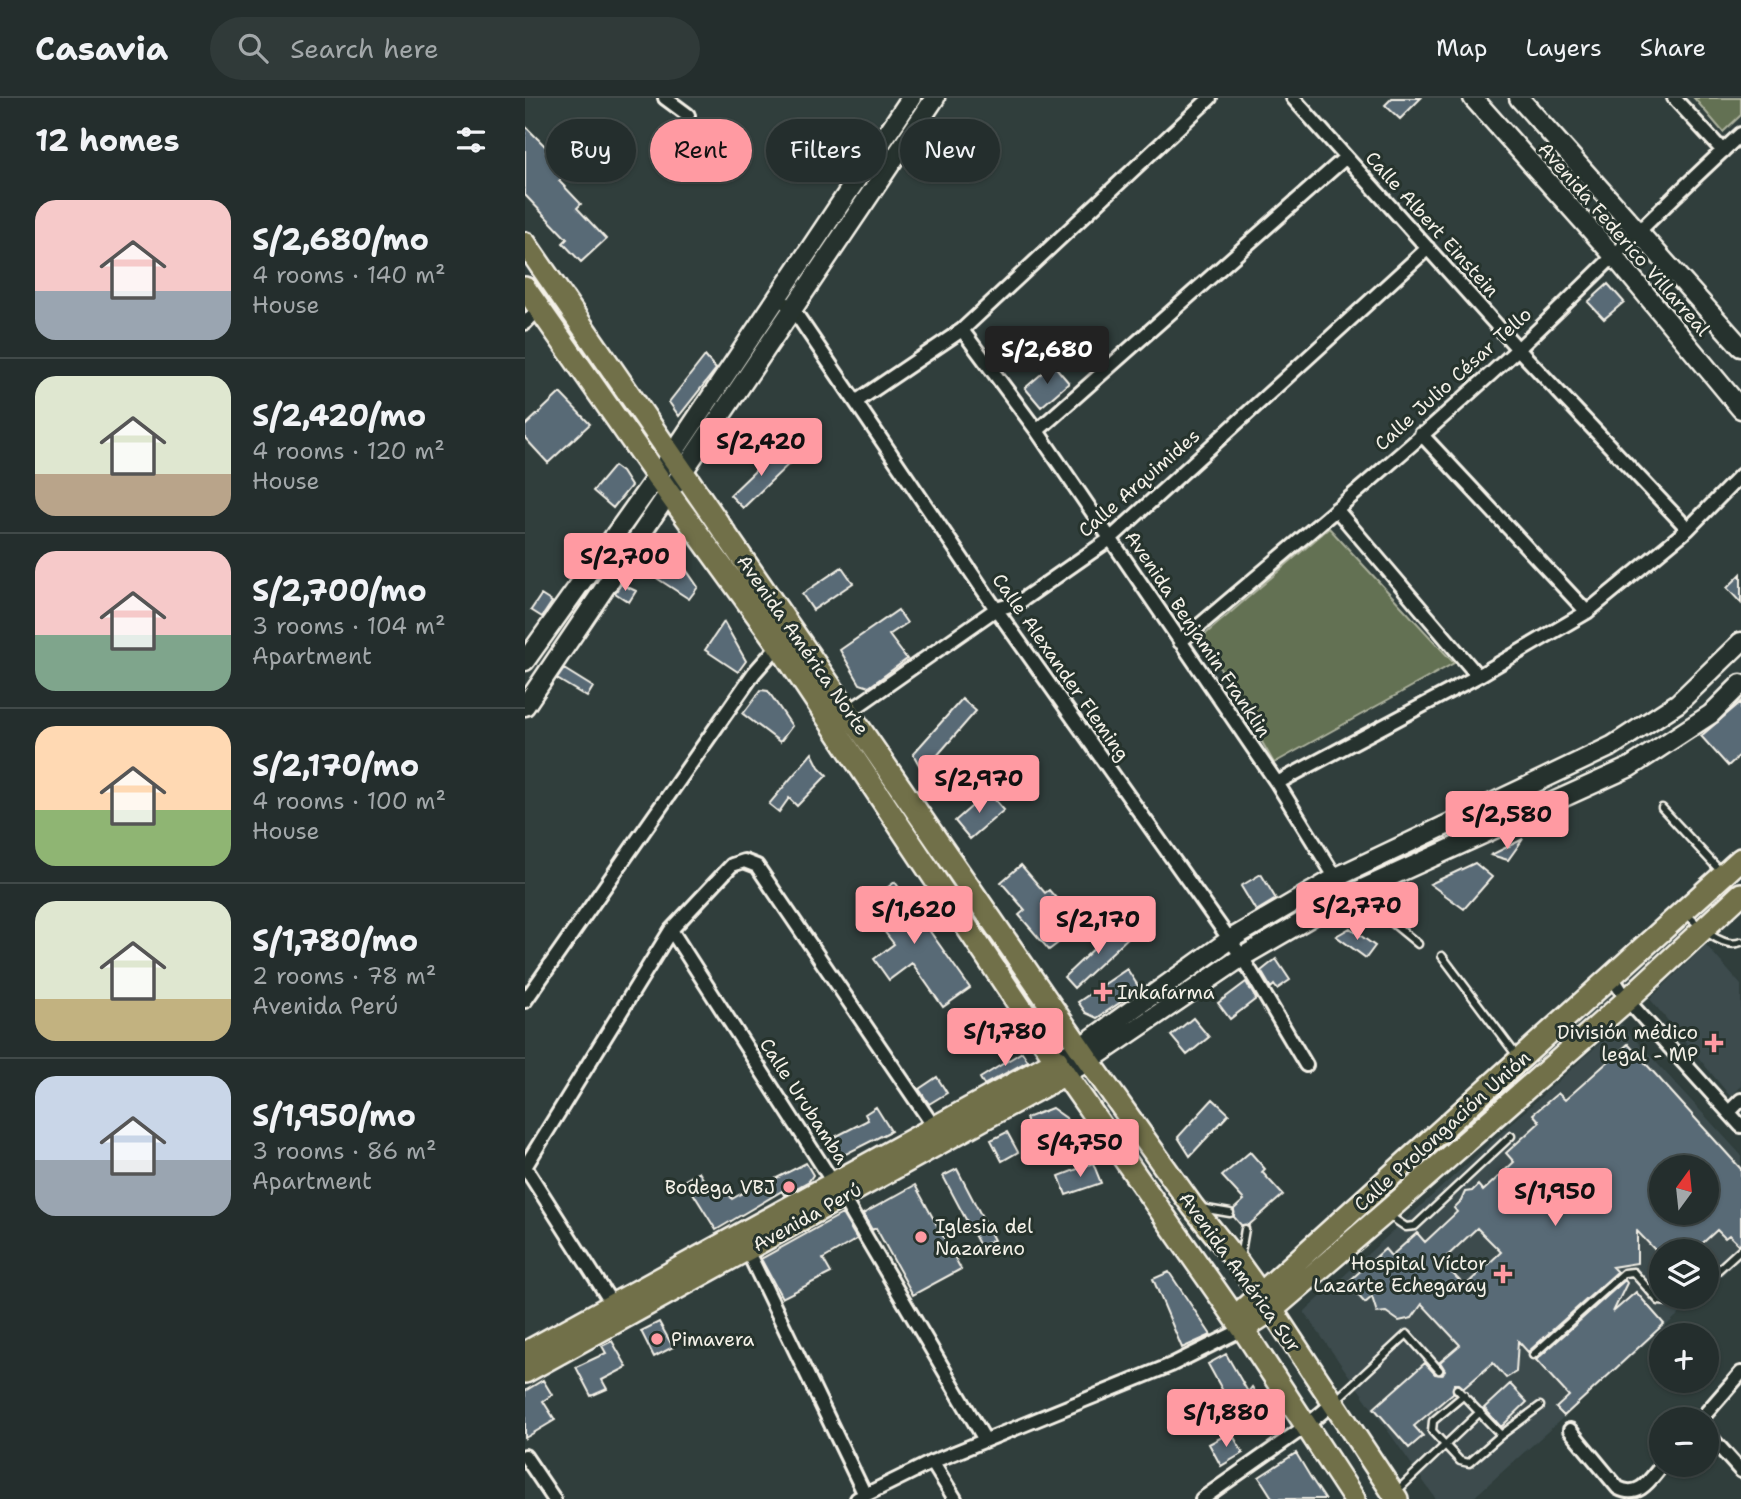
<!DOCTYPE html>
<html lang="en">
<head>
<meta charset="utf-8">
<style>
	:root { --surface:#242e2d; --page:#303a39; --text:#f1f3f6; --muted:#a3a8aa; --line:#414a49; --accent:#ff9aa2 }
	body { margin:0; font-family:"Shantell Sans",sans-serif; background:var(--page); color:var(--text); height:100vh; display:flex; flex-direction:column; font-size:26px; white-space:nowrap }
	* { box-sizing:border-box; margin:0 }
	p { font-size:23px; color:var(--muted) }
	.icon { flex:none; width:38px; height:38px; fill:none; stroke:currentColor; stroke-width:2; stroke-linecap:round; stroke-linejoin:round }
	.map { position:relative; flex:1; overflow:hidden }
	.panel { display:flex; flex-direction:column; background:var(--surface); width:525px }
	.panel>* { flex:none }
	.guide { position:absolute; left:21px; top:21px; width:665px; height:63px; display:flex; gap:14px }
	.needle { width:46px; rotate:15deg }
	.controls { position:absolute; left:1124px; top:1057px; display:grid; gap:14px }
	.controls a { display:grid; place-items:center; width:70px; height:70px; border-radius:50%; background:var(--surface); box-shadow:0 2px 5px #0004,0 0 0 2px var(--line); font-size:35px }
	.price { position:absolute; translate:-50% -60px; padding:0 16px; border-radius:7px; background:var(--accent); color:#111; font-size:23px; line-height:46px; filter:drop-shadow(0 2px 4px #0008) }
	.price::after { content:''; position:absolute; left:50%; top:42px; width:21px; height:16px; margin-left:-10px; background:inherit; clip-path:polygon(0 0,100% 0,50% 100%) }
	.price.current { background:#222; color:#fff }
	ul { padding:0; list-style:none }
	li { display:flex; align-items:center; gap:21px; height:175px; padding:0 35px }
	li+li { border-top:2px solid var(--line) }
	li span { display:grid; place-items:center; flex:none; width:196px; height:140px; border-radius:21px; color:#555 }
	li>.icon { margin-inline-start:auto }
	span .icon { width:84px; height:84px; fill:#fffc; stroke-width:1 }
	li b { font-size:30px }
	h2 { display:flex; justify-content:space-between; align-items:center; height:84px; padding:0 35px; font-size:30px }
	.tag { padding:0 24px; border-radius:32px; background:var(--surface); box-shadow:0 2px 5px #0004,0 0 0 2px var(--line); font-size:24px; line-height:63px }
	.tag.current { background:var(--accent); color:#111 }
	header { display:flex; align-items:center; gap:42px; box-sizing:border-box; height:98px; padding:0 35px; background:var(--surface); border-bottom:2px solid var(--line) }
	header strong { font-size:33px }
	nav { display:flex; gap:38px; margin-inline-start:auto; font-size:24px }
	.search { width:490px; height:63px; background:var(--page); display:flex; align-items:center; gap:18px; box-sizing:border-box; padding:0 24px; border-radius:38px; color:var(--muted); font-size:26px }
	main { display:flex; flex:1; min-height:0 }
	.map>svg:first-child { display:block }
	.built { fill:#3c4b4d; fill-rule:evenodd }
	.green { fill:#637152; stroke:#acb19d; stroke-width:2 }
	.building { fill:#596a76; stroke:#f4f1e8; stroke-width:2; fill-rule:evenodd }
	.lines { fill:none; stroke-linecap:round; stroke-linejoin:round }
	.lane-casing { stroke:#f4f1e8; stroke-width:11 }
	.street-casing { stroke:#f4f1e8; stroke-width:18 }
	.secondary-casing { stroke:#f4f1e8; stroke-width:23 }
	.primary-casing { stroke:#f4f1e8; stroke-width:26 }
	.lane { stroke:#26332d; stroke-width:6 }
	.street { stroke:#26332d; stroke-width:12 }
	.secondary { stroke:#26332d; stroke-width:18 }
	.primary { stroke:#71704a; stroke-width:21 }
	.poi-dot { fill:#ff9aa2; stroke:#26332d; stroke-width:2.5 }
	.labels { text-anchor:middle; dominant-baseline:central; stroke-width:6; stroke-linejoin:round; paint-order:stroke }
	.street-label { font-size:19px; fill:#f4f1e8; stroke:#26332d }
	.poi-label { font-size:19px; fill:#f4f1e8; stroke:#26332d; text-anchor:start }
</style>
</head>
<body>
<header>
<strong>Casavia</strong>
<div class="search"><svg class="icon" aria-label="search" viewBox="0 0 24 24"><circle cx="10" cy="10" r="6"/><path d="M15 15l6 6"/></svg>Search here</div>
<nav><a>Map</a><a>Layers</a><a>Share</a></nav>
</header>
<main>
<section class="panel">
<h2>12 homes<svg class="icon" aria-label="filters" viewBox="0 0 24 24"><path d="M4 7h16M4 17h16"/><circle cx="9" cy="7" r="2"/><circle cx="15" cy="17" r="2"/></svg></h2>
<ul>
<li><span style="background:linear-gradient(#f6c9c9 65%,#9aa5b1 0)"><svg class="icon" aria-label="home" viewBox="0 0 24 24"><path d="M3 11l9-7 9 7M6 9v11h12V9"/></svg></span><div><b>S/2,680/mo</b><p>4 rooms · 140 m²</p><p>House</p></div></li>
<li><span style="background:linear-gradient(#dfe7d0 70%,#b9a48a 0)"><svg class="icon" aria-label="home" viewBox="0 0 24 24"><path d="M3 11l9-7 9 7M6 9v11h12V9"/></svg></span><div><b>S/2,420/mo</b><p>4 rooms · 120 m²</p><p>House</p></div></li>
<li><span style="background:linear-gradient(#f6c9c9 60%,#7fa58c 0)"><svg class="icon" aria-label="home" viewBox="0 0 24 24"><path d="M3 11l9-7 9 7M6 9v11h12V9"/></svg></span><div><b>S/2,700/mo</b><p>3 rooms · 104 m²</p><p>Apartment</p></div></li>
<li><span style="background:linear-gradient(#ffd9b3 60%,#8fb573 0)"><svg class="icon" aria-label="home" viewBox="0 0 24 24"><path d="M3 11l9-7 9 7M6 9v11h12V9"/></svg></span><div><b>S/2,170/mo</b><p>4 rooms · 100 m²</p><p>House</p></div></li>
<li><span style="background:linear-gradient(#dfe7d0 70%,#c2b280 0)"><svg class="icon" aria-label="home" viewBox="0 0 24 24"><path d="M3 11l9-7 9 7M6 9v11h12V9"/></svg></span><div><b>S/1,780/mo</b><p>2 rooms · 78 m²</p><p>Avenida Perú</p></div></li>
<li><span style="background:linear-gradient(#c9d6e8 60%,#9aa5b1 0)"><svg class="icon" aria-label="home" viewBox="0 0 24 24"><path d="M3 11l9-7 9 7M6 9v11h12V9"/></svg></span><div><b>S/1,950/mo</b><p>3 rooms · 86 m²</p><p>Apartment</p></div></li>
</ul>
</section>
<div class="map">
<svg width="1216" height="1401" viewBox="0 0 1216 1401">
	<rect width="100%" height="100%" fill="#303e3c"/>
	<filter id="ink" filterUnits="userSpaceOnUse"><feTurbulence type="fractalNoise" baseFrequency=".0143" numOctaves="2"/><feDisplacementMap in="SourceGraphic" scale="14" xChannelSelector="R" yChannelSelector="G"/><feConvolveMatrix kernelMatrix="1 2 1 2 8 2 1 2 1" color-interpolation-filters="sRGB"/></filter>
	<g filter="url(#ink)">
		<path class="built" d="M1181 847 1216 887V988L1205 998 1125 901Z
			M1096 926 1216 1057V1160L1181 1192V1153H1136V1199H1173L947 1401H911L779 1214ZM1136 1069H1181V1115H1136Z"/>
		<path class="green" d="M1169 0H1216V17L1198 34Z
			M804 430 929 565 749 665 677 539Z"/>
		<path class="building" d="M867 0H896L875 21 860 7Z
			M0 28 24 52 21 54 42 75 34 83 56 106 52 110 81 141 56 164 38 145 42 141 0 97Z
			M408 28 429 43 418 58 398 44Z
			M1083 186 1099 204 1079 221 1063 204Z
			M180 258 191 271 154 318 144 304Z
			M528 266 544 285 516 309 500 290Z
			M35 295 65 326 23 365 0 340V328Z
			M255 349 267 363 218 410 205 397Z
			M89 368 97 374 106 388 88 410 68 393Z
			M130 435H136L173 489 164 501 110 466Z
			M317 469 328 485 288 512 277 496Z
			M1216 476V505L1202 490Z
			M96 486 111 493 104 504 90 495Z
			M16 497 27 504 17 519 6 512Z
			M373 512 382 525 364 537 382 561 344 589 335 586 315 552Z
			M199 524 221 563 213 574 180 552Z
			M39 571 68 589 62 599 32 581Z
			M236 592 243 593 267 628 255 644 218 616Z
			M437 601 451 613 398 674 388 656Z
			M1216 604V656L1203 668 1176 638Z
			M287 655 294 669 302 677 272 708 264 700 254 714 244 706Z
			M463 694 479 712 445 741 430 723Z
			M998 741 983 762 966 757Z
			M950 765 967 779 939 811 905 786Z
			M496 767 520 795 524 792 539 809 526 820 541 839 524 852 494 817 500 812 476 784Z
			M736 776 751 801 731 813 716 788Z
			M370 784 445 890 418 909 387 865 364 882 349 861 369 846 339 807Z
			M596 825 606 837 549 890 539 879Z
			M825 830 850 848 841 860 811 838Z
			M751 861 765 882 752 891 749 887 746 890 736 873Z
			M602 871 615 891 572 920 561 915 553 904Z
			M721 884 731 901 705 921 693 905Z
			M668 920 684 939 662 957 646 938Z
			M1103 946 1216 1071V1145L1213 1146 1204 1137 1200 1140 1192 1132 1169 1153H1131L1112 1133V1165L1087 1169 1092 1174 1003 1254 993 1243 991 1274 981 1280 968 1265 939 1290 934 1286H929L928 1295 889 1328 898 1338 884 1350 849 1310 900 1265 910 1276 917 1277 920 1272 915 1264 935 1247 897 1206 887 1220 874 1223 861 1214 852 1215 847 1199 840 1205 822 1185 860 1151 866 1158 892 1135 900 1144 932 1114 929 1110 936 1103 940 1094 947 1093 953 1087 958 1093 989 1064 981 1055 1015 1024 1008 1016 1033 995 1040 1002ZM1136 1069H1181V1115H1136ZM1024 1078 1043 1098 1027 1113 1008 1093ZM952 1130 976 1154 940 1188 916 1164Z
			M497 954 503 963 459 987 455 980Z
			M412 979 422 995 404 1006 394 991Z
			M688 1001 704 1016 665 1058 653 1039Z
			M351 1009 366 1033 315 1059 306 1041 343 1022 340 1016Z
			M527 1010 541 1020 546 1033 511 1046 501 1020Z
			M482 1034 493 1054 477 1063 466 1042Z
			M725 1054 740 1071 737 1074 758 1097 724 1127H716L709 1119V1111L719 1102 697 1078Z
			M281 1065 288 1077 284 1083 259 1097 257 1093 191 1132 160 1082 174 1074 187 1096 199 1088 207 1101 236 1084 238 1087Z
			M568 1065 576 1085 541 1097 534 1078Z
			M432 1071 469 1142 455 1148 418 1078Z
			M390 1087 436 1171 388 1197 351 1130 347 1132 338 1116Z
			M317 1116 332 1141 298 1161 306 1175 257 1200 236 1161Z
			M644 1174 686 1237 657 1250 628 1181Z
			M1100 1182 1102 1185 1088 1214 1111 1194 1139 1226 1039 1318 1031 1310 1044 1298 1011 1262Z
			M134 1224 148 1249 129 1259 116 1233Z
			M87 1243 102 1269 77 1282 82 1291 66 1298 51 1269 81 1255 77 1248Z
			M701 1256 723 1294 727 1289 737 1304 711 1321 701 1306 704 1304 683 1266Z
			M18 1282 27 1297 18 1303 30 1322 0 1340V1293Z
			M985 1286 1002 1304 976 1329 959 1310Z
			M706 1334 718 1355 696 1368 684 1346Z
			M771 1355 786 1380 800 1401H748L734 1379Z"/>
		<g class="lines">
			<g class="lane-casing">
				<path id="lane" d="M1137 710 1197 775
					M835 794 853 813 893 846
					M1160 814C1172 827 1198 852 1216 844
					M917 858 992 958
					M676 1110 705 1115
					M863 1117 881 1129 890 1128 986 1038
					M715 1160 720 1131
					M1181 1183 1216 1151
					M1008 1257 1099 1175 1108 1174 1134 1203 1156 1205 1163 1199
					M932 1291 976 1337 1015 1308
					M939 1297 908 1323 907 1333 935 1363 944 1365 976 1337
					M811 1302 882 1236 914 1272
					M873 1392 955 1314"/>
			</g>
			<g class="street-casing">
				<path id="street" d="M140 0 163 17
					M768 0 993 251 1163 431
					M1149 0 1198 53
					M252 199 267 210 471 511 717 859 781 967
					M0 225 14 211
					M437 232 512 333 752 685 822 798
					M332 303 437 232 685 0
					M512 333 821 59
					M896 336 1062 514
					M811 411 953 578
					M655 544C769 447 885 351 995 249 1069 179 1140 105 1216 36
					M324 614 471 511 493 505 585 441 903 150
					M752 685 953 578 1062 514 1163 431 1216 377
					M146 832 318 1100 460 1342
					M1087 879 1102 902 1216 1028
					M0 903 229 575 258 542
					M1204 1014 1216 1002
					M0 1069 146 832 207 767 219 763 232 768 409 1029
					M0 1069 91 1212
					M222 1152 340 1397
					M1176 1321 1216 1275
					M1045 1332 1093 1390C1114 1401 1125 1382 1137 1367
					M1181 1334 1216 1373
					M0 1358 29 1401
					M407 1364 430 1401
					M332 1401 407 1364 646 1267 718 1231
					M677 1401 781 1328 807 1306"/>
			</g>
			<g class="secondary-casing">
				<path id="secondary" d="M948 0 1089 158 1216 311
					M994 0 1216 249
					M0 563 147 357 386 0
					M0 608 410 0
					M532 962 555 949 704 842 812 779 1087 648 1153 605 1216 544
					M540 976 564 963 717 859 822 798 1105 669 1186 616 1216 586"/>
			</g>
			<g class="primary-casing">
				<path id="primary" d="M0 145 564 963 668 1109 714 1166 747 1212 872 1401
					M0 190 145 397 253 546 540 976 718 1231 829 1401
					M710 1219 1216 761
					M718 1231 747 1212 860 1115 1102 902 1216 796
					M0 1255 532 962
					M0 1274 540 976"/>
			</g>
			<use href="#lane" class="lane"/>
			<use href="#street" class="street"/>
			<use href="#secondary" class="secondary"/>
			<use href="#primary" class="primary"/>
		</g>
	</g>
	<g class="poi-dot">
		<path d="M574.5 883.5h7v7h7v7h-7v7h-7v-7h-7v-7h7z"/>
		<path d="M1185.5 934.5h7v7h7v7h-7v7h-7v-7h-7v-7h7z"/>
		<circle cx="264" cy="1089" r="7"/>
		<circle cx="396" cy="1139" r="7"/>
		<path d="M974.5 1165.5h7v7h7v7h-7v7h-7v-7h-7v-7h7z"/>
		<circle cx="132" cy="1241" r="7"/>
	</g>
	<g class="labels">
		<g class="street-label">
			<text transform="translate(907 126) rotate(48)">Calle Albert Einstein</text>
			<text transform="translate(1099 141) rotate(49)">Avenida Federico Villarreal</text>
			<text transform="translate(928 281) rotate(-42)">Calle Julio César Tello</text>
			<text transform="translate(614 385) rotate(-41)">Calle Arquimides</text>
			<text transform="translate(673 536) rotate(56)">Avenida Benjamin Franklin</text>
			<text transform="translate(278 547) rotate(55)">Avenida América Norte</text>
			<text transform="translate(536 569) rotate(55)">Calle Alexander Fleming</text>
			<text transform="translate(279 1003) rotate(57)">Calle Urubamba</text>
			<text transform="translate(917 1033) rotate(-42)">Calle Prolongación Unión</text>
			<text transform="translate(282 1119) rotate(-29)">Avenida Perú</text>
			<text transform="translate(715 1174) rotate(54)">Avenida América Sur</text>
		</g>
		<g class="poi-label">
			<text x="592" y="894">Inkafarma</text>
			<text x="1173" y="934" text-anchor="end">División médico<tspan x="1173" dy="22">legal - MP</tspan></text>
			<text x="250" y="1089" text-anchor="end">Bodega VBJ</text>
			<text x="410" y="1128">Iglesia del<tspan x="410" dy="22">Nazareno</tspan></text>
			<text x="962" y="1165" text-anchor="end">Hospital Víctor<tspan x="962" dy="22">Lazarte Echegaray</tspan></text>
			<text x="146" y="1241">Pimavera</text>
		</g>
	</g>
</svg>
<div class="controls">
<a><svg class="needle" viewBox="-14 -14 28 28"><path d="M0-13l5 13h-10z" fill="#e53935"/><path d="M0 13l5-13h-10z" fill="#a3a8aa"/></svg></a>
<a><svg class="icon" aria-label="layers" viewBox="0 0 24 24"><path d="M12 4l9 5-9 5-9-5zM3 14l9 5 9-5"/></svg></a>
<a>+</a>
<a>−</a>
</div>
<b class="price current" style="left:522px;top:288px">S/2,680</b>
<b class="price" style="left:236px;top:380px">S/2,420</b>
<b class="price" style="left:100px;top:495px">S/2,700</b>
<b class="price" style="left:454px;top:717px">S/2,970</b>
<b class="price" style="left:982px;top:753px">S/2,580</b>
<b class="price" style="left:832px;top:844px">S/2,770</b>
<b class="price" style="left:389px;top:848px">S/1,620</b>
<b class="price" style="left:573px;top:858px">S/2,170</b>
<b class="price" style="left:480px;top:970px">S/1,780</b>
<b class="price" style="left:555px;top:1081px">S/4,750</b>
<b class="price" style="left:1030px;top:1130px">S/1,950</b>
<b class="price" style="left:701px;top:1351px">S/1,880</b>
<div class="guide">
<a class="tag">Buy</a>
<a class="tag current">Rent</a>
<a class="tag">Filters</a>
<a class="tag">New</a>
</div>
</div>
</main>
</body>
</html>
